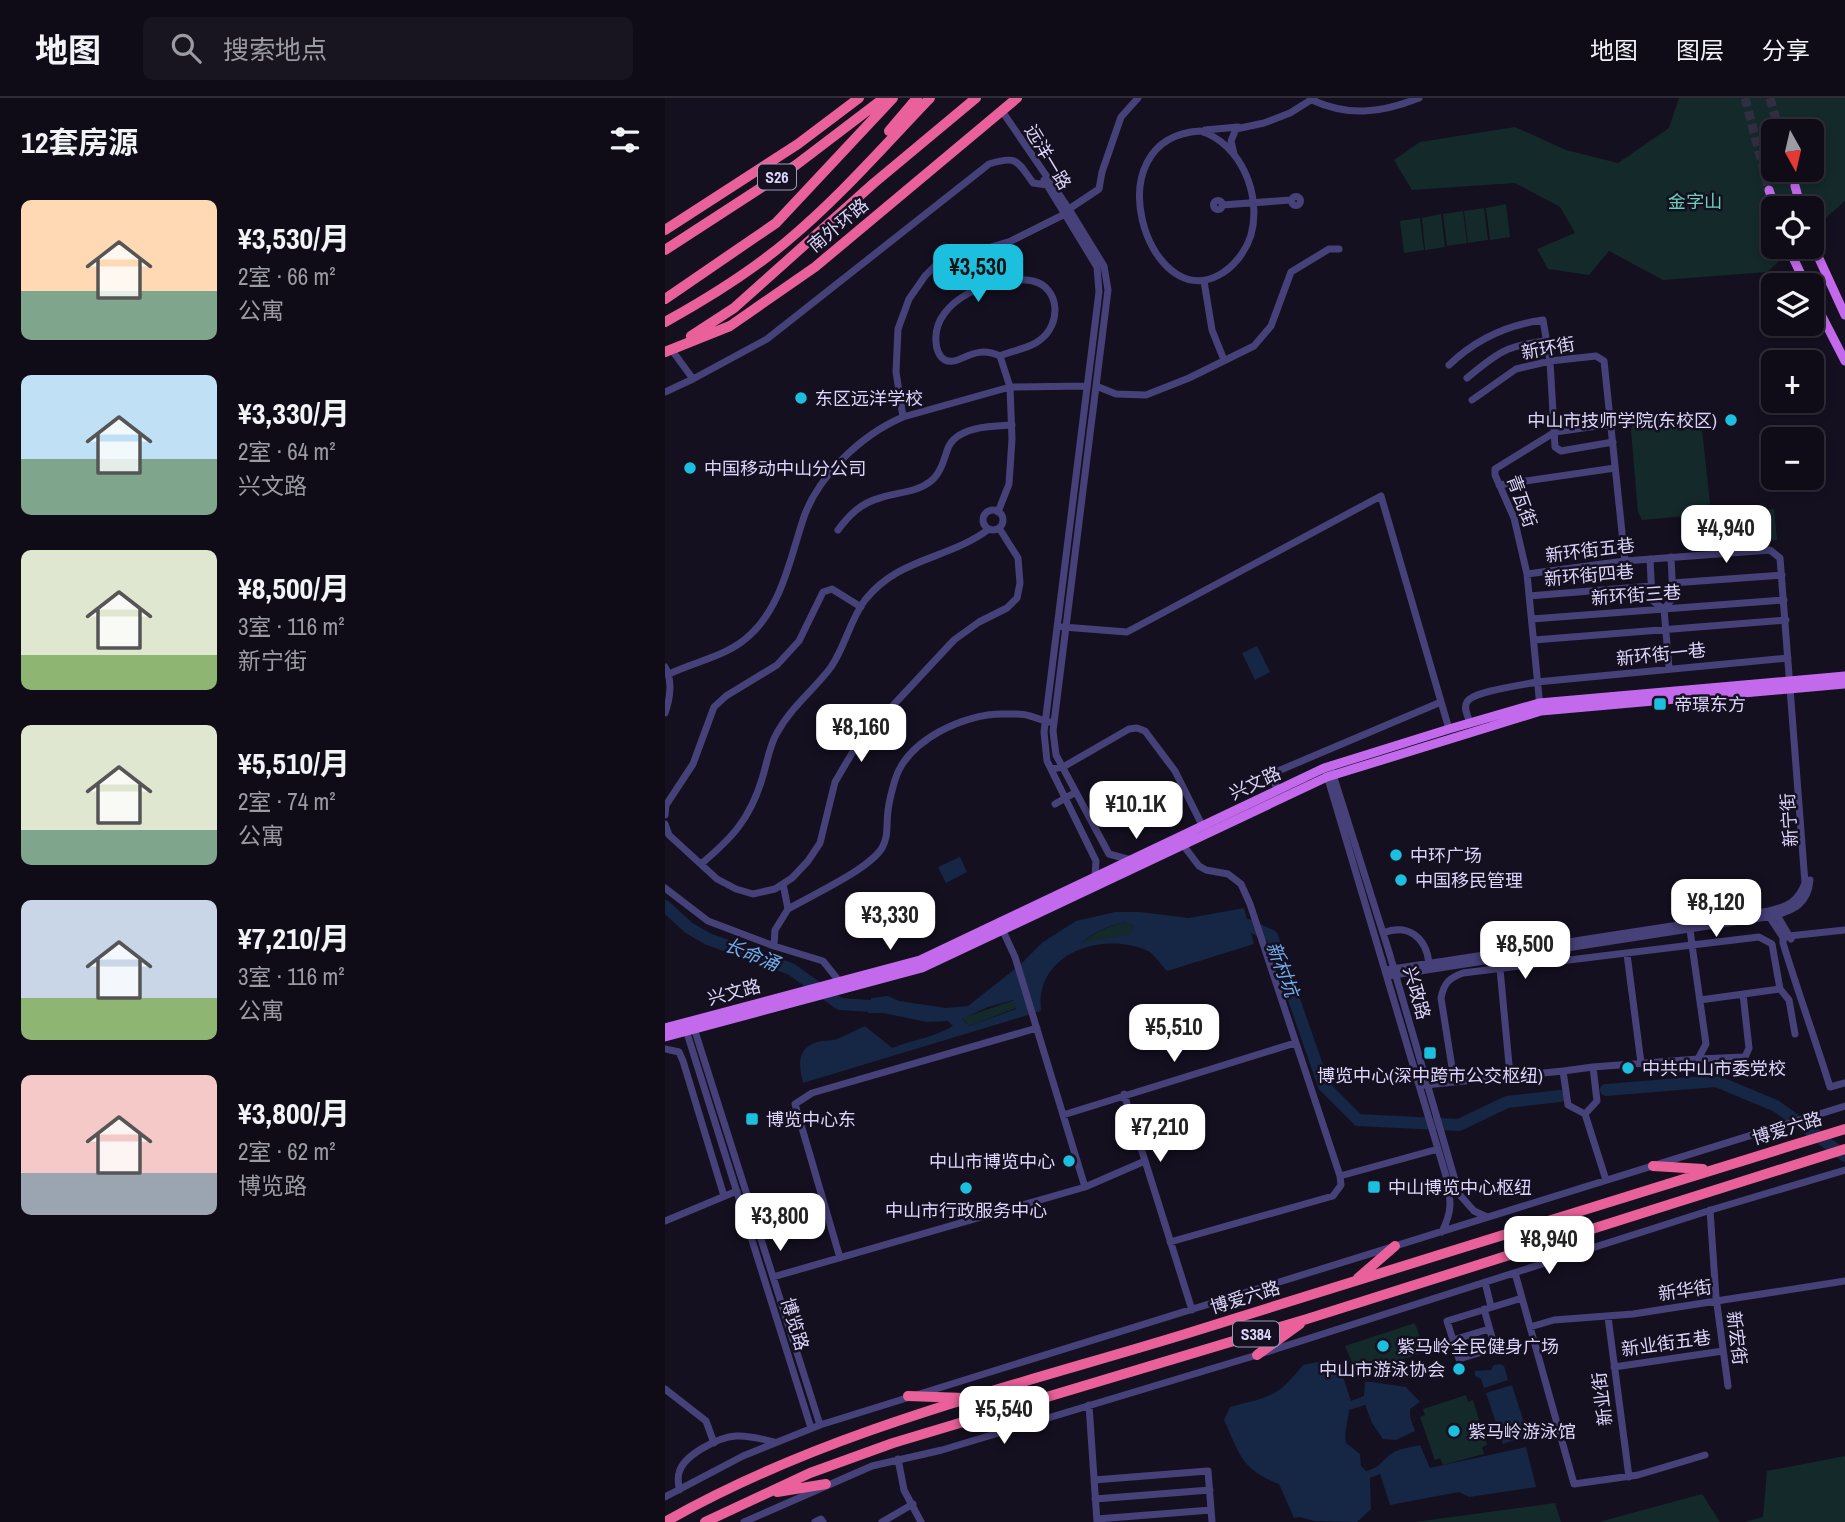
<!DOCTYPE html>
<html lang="zh">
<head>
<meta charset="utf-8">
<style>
	:root { --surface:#0f0c18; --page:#181521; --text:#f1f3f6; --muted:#9b9ba2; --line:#2f2c37; --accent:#1dbfde }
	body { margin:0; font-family:"Archivo Narrow","Noto Sans SC",sans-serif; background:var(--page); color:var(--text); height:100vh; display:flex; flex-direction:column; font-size:26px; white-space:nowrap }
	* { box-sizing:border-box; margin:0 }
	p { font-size:23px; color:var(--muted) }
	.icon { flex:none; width:38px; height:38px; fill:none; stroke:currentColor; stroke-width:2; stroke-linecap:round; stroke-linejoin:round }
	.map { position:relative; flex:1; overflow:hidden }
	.details { display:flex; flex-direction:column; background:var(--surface); width:665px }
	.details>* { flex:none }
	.needle { width:46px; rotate:172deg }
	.fabs { position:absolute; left:1096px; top:21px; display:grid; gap:14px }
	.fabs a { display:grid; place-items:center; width:63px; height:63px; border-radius:10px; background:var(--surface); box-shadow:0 4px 10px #0003,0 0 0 2px var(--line); font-size:35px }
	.price { position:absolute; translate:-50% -60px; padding:0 16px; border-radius:14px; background:#fff; color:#222; font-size:23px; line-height:46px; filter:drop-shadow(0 2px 4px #0008) }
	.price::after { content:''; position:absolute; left:50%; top:42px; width:21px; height:16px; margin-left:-10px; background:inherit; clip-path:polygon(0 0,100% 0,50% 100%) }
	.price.selected { background:var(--accent); color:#111 }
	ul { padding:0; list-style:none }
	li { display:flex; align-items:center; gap:21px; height:175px; padding:0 21px }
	li span { display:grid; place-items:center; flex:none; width:196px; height:140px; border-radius:10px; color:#555 }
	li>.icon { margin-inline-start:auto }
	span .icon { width:84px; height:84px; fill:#fffc; stroke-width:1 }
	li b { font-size:30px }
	h2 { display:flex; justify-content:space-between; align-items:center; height:84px; padding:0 21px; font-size:30px }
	header { display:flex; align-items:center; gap:42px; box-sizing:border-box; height:98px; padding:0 35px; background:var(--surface); border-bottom:2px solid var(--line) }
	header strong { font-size:33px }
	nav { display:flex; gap:38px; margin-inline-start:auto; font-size:24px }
	.search { width:490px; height:63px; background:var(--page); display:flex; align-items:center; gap:18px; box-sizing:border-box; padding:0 24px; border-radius:10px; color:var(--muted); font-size:26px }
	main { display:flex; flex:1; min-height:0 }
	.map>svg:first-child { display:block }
	.green { fill:#14292a; fill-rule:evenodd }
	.water { fill:#162645; fill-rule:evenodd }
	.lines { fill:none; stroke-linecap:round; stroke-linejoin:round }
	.river { stroke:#162645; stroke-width:12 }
	.major-tunnel { stroke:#322e41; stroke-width:9; stroke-dasharray:9 4.5; stroke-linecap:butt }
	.minor { stroke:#47417a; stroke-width:7 }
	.major { stroke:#c36aec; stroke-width:9 }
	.highway { stroke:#ea609a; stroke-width:10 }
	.poi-dot { fill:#1dbfde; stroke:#141020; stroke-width:2.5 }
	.labels { text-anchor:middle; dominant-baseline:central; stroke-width:5; stroke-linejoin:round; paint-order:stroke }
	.shield { fill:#141020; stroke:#9f9ab9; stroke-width:2 }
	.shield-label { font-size:16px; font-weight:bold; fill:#dbd5fa }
	.street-label { font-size:18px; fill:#dbd5fa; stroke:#141020 }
	.park-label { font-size:18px; fill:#6bd0bc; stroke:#141020 }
	.poi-label { font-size:18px; fill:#dbd5fa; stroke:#141020; text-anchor:start }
	.water-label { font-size:19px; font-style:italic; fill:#70acec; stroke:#141020 }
</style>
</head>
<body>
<header>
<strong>地图</strong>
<div class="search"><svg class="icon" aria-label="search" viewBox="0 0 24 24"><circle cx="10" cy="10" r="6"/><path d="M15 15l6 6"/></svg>搜索地点</div>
<nav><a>地图</a><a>图层</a><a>分享</a></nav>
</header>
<main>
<section class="details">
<h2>12套房源<svg class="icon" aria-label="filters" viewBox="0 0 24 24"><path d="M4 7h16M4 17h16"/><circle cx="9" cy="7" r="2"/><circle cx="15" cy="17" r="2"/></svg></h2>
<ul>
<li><span style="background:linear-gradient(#ffd9b3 65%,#7fa58c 0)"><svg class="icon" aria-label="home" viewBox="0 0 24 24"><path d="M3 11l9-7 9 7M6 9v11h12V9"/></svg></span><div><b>¥3,530/月</b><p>2室 · 66 m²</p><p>公寓</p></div></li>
<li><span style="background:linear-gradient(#bfe0f5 60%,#7fa58c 0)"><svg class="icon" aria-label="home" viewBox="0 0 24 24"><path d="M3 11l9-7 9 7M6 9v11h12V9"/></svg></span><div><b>¥3,330/月</b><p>2室 · 64 m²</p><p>兴文路</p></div></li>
<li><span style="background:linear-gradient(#dfe7d0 75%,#8fb573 0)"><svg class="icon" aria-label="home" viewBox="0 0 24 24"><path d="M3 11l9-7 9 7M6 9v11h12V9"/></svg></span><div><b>¥8,500/月</b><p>3室 · 116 m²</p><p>新宁街</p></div></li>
<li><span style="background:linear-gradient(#dfe7d0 75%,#7fa58c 0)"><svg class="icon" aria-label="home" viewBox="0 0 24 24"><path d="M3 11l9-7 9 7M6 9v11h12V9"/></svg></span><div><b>¥5,510/月</b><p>2室 · 74 m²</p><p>公寓</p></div></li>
<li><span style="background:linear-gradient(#c9d6e8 70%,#8fb573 0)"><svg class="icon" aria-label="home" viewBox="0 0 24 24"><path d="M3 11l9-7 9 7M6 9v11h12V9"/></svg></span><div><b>¥7,210/月</b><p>3室 · 116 m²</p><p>公寓</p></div></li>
<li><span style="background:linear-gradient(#f6c9c9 70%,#9aa5b1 0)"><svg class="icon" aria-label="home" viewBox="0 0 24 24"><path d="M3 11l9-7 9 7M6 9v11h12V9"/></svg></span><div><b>¥3,800/月</b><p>2室 · 62 m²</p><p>博览路</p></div></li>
</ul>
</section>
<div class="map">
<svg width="1180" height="1424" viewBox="0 0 1180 1424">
	<rect width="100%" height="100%" fill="#141020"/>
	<path class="green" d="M1014 0H1180V103L1146 133V110H1108V149H1130L1102 174 998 182 944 153 924 177 883 171 872 151 910 135 895 109 850 85 747 92 729 62 755 44 850 29 901 52 953 65 1004 30ZM1108 33H1146V72H1108Z
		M841 106 845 139 825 142 821 110Z
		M819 110 823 142 803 145 799 113Z
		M798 113 802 145 782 148 778 116Z
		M776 116 780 149 760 152 757 120Z
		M755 120 759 152 739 155 735 123Z
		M1032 315 1036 322 1045 406 1042 416 977 422 973 414 966 333 968 323Z
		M1109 411 1112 442 1093 444 1091 412Z
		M1090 413 1092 444 1055 447 1053 416 1071 415 1072 419V414Z
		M461 824 469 828 467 836 416 846C430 834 442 828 461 824Z
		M349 902 351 910 304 928 297 920Z
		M750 1225 760 1254 692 1276 680 1248Z
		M801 1297 803 1304 808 1302 822 1347 817 1349 819 1356 778 1367 775 1360 770 1362 755 1319 760 1317 758 1311Z
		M1180 1358V1424H1080L1098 1419 1102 1373Z
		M1037 1396 1055 1424H934Z
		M890 1405 896 1424H750Z"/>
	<path class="water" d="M592 548 605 574 590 582 577 555Z
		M295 759 302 774 281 785 273 769Z
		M579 810 589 846 502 873C496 867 490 857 483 853 445 835 384 849 376 896 375 901 376 908 376 913L138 985C134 967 131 951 152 944 158 942 164 943 169 942 179 939 190 932 200 928L227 950C247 942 270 939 288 928L283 923 262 924 218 915H203L206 900 223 898 234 903 281 910 303 908 356 866 378 844 411 823 450 814H475L524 820ZM460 824 469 828 466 836 417 845C430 833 443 828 460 824ZM348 902 351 911 304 928 297 921 323 909Z
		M662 1262 675 1270 686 1303 699 1298 700 1284H706L741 1289 755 1304 745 1311V1319L750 1333 731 1342 718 1341 707 1325 700 1307 684 1312C683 1324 679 1333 681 1345L695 1356 696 1368 701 1373C718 1369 717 1360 731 1353 738 1350 748 1349 755 1347L765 1370 861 1349 871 1389 804 1399 794 1394 725 1407 715 1376 705 1380 706 1411 692 1424 649 1423 635 1419 629 1420 614 1386C576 1371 575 1357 559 1322L565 1309C605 1298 611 1301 638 1267Z
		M835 1266 839 1268 843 1282 819 1290 816 1281 810 1278V1273L826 1272 829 1267Z
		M847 1287 863 1337 838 1346 821 1295Z"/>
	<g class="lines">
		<path class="river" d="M0 808 24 830 43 841 126 871 175 906 221 909
			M570 831 583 827 607 838 659 988 693 1022 794 1027 842 1004 895 998
			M941 992 1051 983 1111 1008 1180 1058"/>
		<path class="major-tunnel" d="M1080 0 1104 92
			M1105 0 1114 33
			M1125 72 1130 88"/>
		<path class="minor" d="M647 2C684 19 716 15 754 0
			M337 13 404 111 439 168 443 192 388 633 391 657 444 756 466 762
			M540 32 573 29
			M535 33C576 45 597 97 586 137 581 153 569 169 554 177 483 216 427 40 535 33Z
			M569 56 566 43 571 31 599 25 625 15 649 0
			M379 82 432 169 434 194 379 634 382 663 431 763 430 779
			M626.5 103a4.5 4.5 0 1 1 9 0a4.5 4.5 0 1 1-9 0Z
			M548.5 107a4.5 4.5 0 1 1 9 0a4.5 4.5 0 1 1-9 0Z
			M557 107 626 102
			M404 111 434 91 437 74 456 19 473 0
			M539 183 547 232 559 262
			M784 267C811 241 841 227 878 222L885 263 890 349 896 353 948 344
			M802 280C832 255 842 247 881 243
			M28 281 102 241 324 66C353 57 352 63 368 85L382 87
			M431 288 451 296 481 297 524 280 589 248 606 228 626 174 664 151H674
			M0 294 28 281 6 251
			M807 302 851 271 885 263 931 258 939 263 960 463
			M238 319 345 289 422 288
			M834 387 950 370
			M318 422a10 10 0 1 1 20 0a10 10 0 1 1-20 0Z
			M333 414 344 386 347 341 345 289 335 258C307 245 295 269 280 262 274 259 271 250 271 244 267 201 332 176 368 183 396 190 396 227 375 242 364 251 348 252 335 258
			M173 432C184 417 196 405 215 400 232 394 251 395 266 383 276 375 279 361 283 350 292 328 328 328 347 327
			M985 461 987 502 998 511
			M1007 485 1117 477
			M864 498 986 488
			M867 521 1119 502
			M398 529 462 534 716 398 784 631
			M869 542 1121 522
			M0 569C8 582 5 601 0 615
			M1004 570 999 511 1008 500 1006 459
			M4 576C31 563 64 558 86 536 116 508 125 462 137 425 150 380 196 337 238 319L231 274 233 231 244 201 260 178 273 165 346 143 400 116
			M875 609 862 476 849 420 830 377V371L890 334 946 326
			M805 625C803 618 798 610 802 604 808 593 859 587 872 584L1123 560
			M665 667 724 854 794 1096 809 1113 822 1119
			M386 671 398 669 464 631 472 630 480 633 510 673 537 727
			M661 674 781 1078C786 1103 788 1111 777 1134
			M612 691 610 686 613 673 776 604
			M390 706 411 694
			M0 717 1 707 28 666 49 609 61 598 112 567 134 543 158 494 167 491 196 509
			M0 726 4 737 52 781 71 791 88 796 110 791 127 780 143 763 155 745 170 684 193 645 289 542 314 524 342 510 352 500 355 485 353 460 334 430
			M518 747 534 768 541 772 563 776 576 786 585 806 675 1078
			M36 766C67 740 85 721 97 681 102 666 104 648 112 635 126 609 149 592 166 569 180 549 185 522 200 502 234 459 283 462 324 431
			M0 790 43 823 109 848 158 863 174 883
			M123 811C147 797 203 772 217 750 224 738 221 726 223 713 224 703 227 692 230 682 242 642 300 615 339 616 347 616 358 615 365 618 373 620 377 623 385 624
			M1112 817 1126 841
			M1104 818 1119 841
			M1025 831 1027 847 1094 839 1107 846 1115 891 1124 902 1130 936
			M1180 832 1124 838 1118 840V845C1133 894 1150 941 1165 989L1180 985
			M338 833 350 859 420 1089
			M718 835C744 825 761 840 764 865
			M109 848 110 832 123 811 118 786
			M962 856 976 965
			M835 871 845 977
			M721 872 1104 813C1123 808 1133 804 1140 785L1115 460 1105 452 960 463 862 476
			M723 878 1108 818C1129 812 1143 806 1145 782
			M1035 902 1115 891
			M29 930 155 1327
			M21 932 146 1330
			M0 951 14 954 18 963 59 1098
			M1033 961 1080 959 1084 950 1078 896
			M898 973 928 969
			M789 982 776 900C779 885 784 880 798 875L1027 847 1041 946 1033 961 928 969 932 1003 920 1016
			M760 987 898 973 903 1007 920 1016 941 1082
			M459 996 527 1212
			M398 1017 630 945
			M1045 1112 1051 1199 1063 1288
			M0 1123 72 1093
			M505 1144 668 1098 676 1087 675 1078 773 1051
			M175 1160 130 1006 147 995 372 930
			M850 1175 909 1386 973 1377 1040 1357
			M108 1179 420 1089 480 1063
			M820 1184 826 1209
			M819 1211 830 1250 794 1261 782 1223 857 1200
			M943 1219 964 1379
			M865 1229 889 1222 968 1216 1180 1183
			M788 1242 824 1231
			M949 1269 1058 1253
			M0 1291 41 1323 49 1345
			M424 1307 432 1424
			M233 1361 239 1392 256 1424
			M429 1382 543 1373 547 1424
			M14 1392C14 1387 12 1379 14 1375 18 1357 54 1339 71 1338 84 1337 97 1341 109 1344
			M0 1399 78 1358 155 1327 1180 1008
			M430 1401 545 1392
			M432 1421 546 1412
			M79 1424 207 1368 277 1352 592 1257 1046 1112 1180 1072
			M150 1424 156 1421 158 1424
			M217 1424 248 1406"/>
		<path class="major" d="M1130 88 1136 110
			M1104 92 1110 110
			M1146 143 1180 217
			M1123 149 1141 187
			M1146 197 1180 263
			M0 930 255 862 659 670 784 631 874 605 1180 578
			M0 939 257 870 662 679 876 613 1180 586"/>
		<path class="highway" d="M224 33 252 0
			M0 132 133 46 194 0
			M0 152 131 67 219 0
			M0 201 111 125 228 0
			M0 224C40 202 85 174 121 144 173 101 218 49 265 0
			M26 238 69 210 209 85 311 0
			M0 254 65 228 150 169 352 0
			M988 1068 1038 1071
			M693 1180 730 1148
			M592 1257 635 1226
			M243 1298 299 1300
			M112 1394 161 1386
			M0 1424C159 1333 343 1290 517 1237 738 1169 959 1098 1180 1031
			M40 1424 145 1375 228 1345 642 1221 1180 1051"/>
	</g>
	<g class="poi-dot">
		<circle cx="136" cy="300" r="7"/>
		<circle cx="1066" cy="322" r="7"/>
		<circle cx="25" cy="370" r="7"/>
		<rect x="988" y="599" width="14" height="14" rx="3.5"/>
		<circle cx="731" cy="757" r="7"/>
		<circle cx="736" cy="782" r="7"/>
		<rect x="758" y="948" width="14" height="14" rx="3.5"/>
		<circle cx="963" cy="970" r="7"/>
		<rect x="80" y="1014" width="14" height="14" rx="3.5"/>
		<circle cx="404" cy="1063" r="7"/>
		<rect x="702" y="1082" width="14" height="14" rx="3.5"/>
		<circle cx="301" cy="1090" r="7"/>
		<circle cx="718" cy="1248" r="7"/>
		<circle cx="794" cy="1271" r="7"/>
		<circle cx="789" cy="1333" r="7"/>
	</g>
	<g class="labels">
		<g class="shield">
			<rect x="93" y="66.5" width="38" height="25" rx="5"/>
			<rect x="568" y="1223.5" width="46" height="25" rx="5"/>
		</g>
		<g class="shield-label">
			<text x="112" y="79">S26</text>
			<text x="591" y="1236">S384</text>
		</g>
		<g class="street-label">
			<text transform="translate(383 59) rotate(59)">远洋一路</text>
			<text transform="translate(173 127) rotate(-40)">南外环路</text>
			<text transform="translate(883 250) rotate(-10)">新环街</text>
			<text transform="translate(857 403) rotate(70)">青瓦街</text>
			<text transform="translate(925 452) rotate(-7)">新环街五巷</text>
			<text transform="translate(924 477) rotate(-5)">新环街四巷</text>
			<text transform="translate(971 497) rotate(-4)">新环街三巷</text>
			<text transform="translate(996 556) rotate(-6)">新环街一巷</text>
			<text transform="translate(590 685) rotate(-25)">兴文路</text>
			<text transform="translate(1124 722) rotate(-94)">新宁街</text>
			<text transform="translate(69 894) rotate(-15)">兴文路</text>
			<text transform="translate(752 895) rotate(74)">兴政路</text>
			<text transform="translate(1122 1030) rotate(-17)">博爱六路</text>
			<text transform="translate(1020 1192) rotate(-8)">新华街</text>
			<text transform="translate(580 1199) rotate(-17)">博爱六路</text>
			<text transform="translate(130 1226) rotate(73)">博览路</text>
			<text transform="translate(1072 1240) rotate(83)">新宏街</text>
			<text transform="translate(1001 1245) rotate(-8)">新业街五巷</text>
			<text transform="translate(937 1301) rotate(-97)">新业街</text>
		</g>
		<g class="park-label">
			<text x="1030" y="103">金字山</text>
		</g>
		<g class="poi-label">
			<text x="150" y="300">东区远洋学校</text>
			<text x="1052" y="322" text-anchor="end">中山市技师学院(东校区)</text>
			<text x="39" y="370">中国移动中山分公司</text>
			<text x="1009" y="606">帝璟东方</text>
			<text x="745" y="757">中环广场</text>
			<text x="750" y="782">中国移民管理</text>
			<text x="977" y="970">中共中山市委党校</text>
			<text x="765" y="977" text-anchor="middle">博览中心(深中跨市公交枢纽)</text>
			<text x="101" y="1021">博览中心东</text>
			<text x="390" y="1063" text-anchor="end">中山市博览中心</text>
			<text x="723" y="1089">中山博览中心枢纽</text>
			<text x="301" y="1112" text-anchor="middle">中山市行政服务中心</text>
			<text x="732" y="1248">紫马岭全民健身广场</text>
			<text x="780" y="1271" text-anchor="end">中山市游泳协会</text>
			<text x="803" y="1333">紫马岭游泳馆</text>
		</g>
		<g class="water-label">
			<text transform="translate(87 856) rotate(22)">长命涌</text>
			<text transform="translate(618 871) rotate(69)">新村坑</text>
		</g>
	</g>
</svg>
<div class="fabs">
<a><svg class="needle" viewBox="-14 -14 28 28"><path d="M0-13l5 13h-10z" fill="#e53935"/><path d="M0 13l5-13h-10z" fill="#9b9ba2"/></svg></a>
<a><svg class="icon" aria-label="locate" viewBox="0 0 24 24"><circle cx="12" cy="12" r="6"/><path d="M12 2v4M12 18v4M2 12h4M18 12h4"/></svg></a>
<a><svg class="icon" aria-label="layers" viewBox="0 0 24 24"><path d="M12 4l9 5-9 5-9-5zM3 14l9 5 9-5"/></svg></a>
<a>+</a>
<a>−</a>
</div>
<b class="price selected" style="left:313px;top:206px">¥3,530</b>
<b class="price" style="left:1061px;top:467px">¥4,940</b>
<b class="price" style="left:196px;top:666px">¥8,160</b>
<b class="price" style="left:471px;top:743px">¥10.1K</b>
<b class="price" style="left:1051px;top:841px">¥8,120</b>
<b class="price" style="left:225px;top:854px">¥3,330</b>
<b class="price" style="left:860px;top:883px">¥8,500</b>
<b class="price" style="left:509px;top:966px">¥5,510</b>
<b class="price" style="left:495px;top:1066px">¥7,210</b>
<b class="price" style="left:115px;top:1155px">¥3,800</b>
<b class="price" style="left:884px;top:1178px">¥8,940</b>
<b class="price" style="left:339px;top:1348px">¥5,540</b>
</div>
</main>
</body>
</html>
